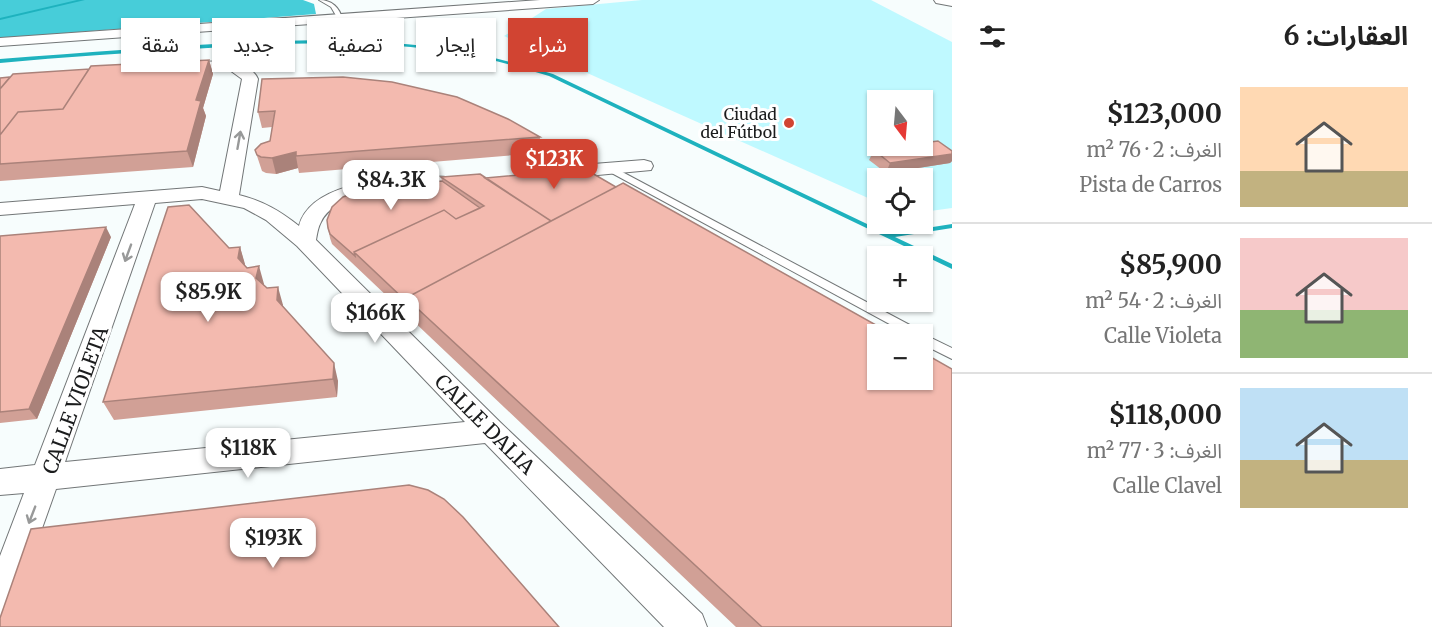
<!DOCTYPE html>
<html lang="ar">
<head>
<meta charset="utf-8">
<style>
	:root { --surface:#fff; --page:#f2f2f2; --text:#222; --muted:#767676; --line:#e0e0e0; --accent:#d14432 }
	body { margin:0; font-family:Merriweather,"Noto Sans Arabic",serif; background:var(--page); color:var(--text); direction:rtl; height:100vh; display:flex; flex-direction:column; font-size:22px; white-space:nowrap }
	* { box-sizing:border-box; margin:0 }
	p { font-size:20px; color:var(--muted) }
	.icon { flex:none; width:33px; height:33px; fill:none; stroke:currentColor; stroke-width:2; stroke-linecap:round; stroke-linejoin:round }
	.map { position:relative; flex:1; overflow:hidden; direction:ltr }
	.side { display:flex; flex-direction:column; background:var(--surface); width:480px }
	.side>* { flex:none }
	.banner { position:absolute; left:18px; top:18px; width:570px; height:54px; direction:rtl; display:flex; gap:12px }
	.needle { width:39px; rotate:164deg }
	.tools { position:absolute; left:867px; top:90px; display:grid; gap:12px }
	.tools a { display:grid; place-items:center; width:66px; height:66px; border-radius:0px; background:var(--surface); box-shadow:0 2px 4px #0004; font-size:30px }
	.price { position:absolute; translate:-50% -51px; padding:0 14px; border-radius:12px; background:#fff; color:#222; font-size:20px; line-height:39px; filter:drop-shadow(0 2px 3px #0008) }
	.price::after { content:''; position:absolute; left:50%; top:36px; width:18px; height:14px; margin-left:-9px; background:inherit; clip-path:polygon(0 0,100% 0,50% 100%) }
	.price.active { background:var(--accent); color:#fff }
	ul { padding:0; list-style:none }
	li { display:flex; align-items:center; gap:18px; height:150px; padding:0 24px }
	li+li { border-top:2px solid var(--line) }
	li span { display:grid; place-items:center; flex:none; width:168px; height:120px; border-radius:0px; color:#555 }
	li>.icon { margin-inline-start:auto }
	span .icon { width:72px; height:72px; fill:#fffc; stroke-width:1 }
	li b { font-size:26px }
	h2 { display:flex; justify-content:space-between; align-items:center; height:72px; padding:0 24px; font-size:26px }
	.tag { padding:0 21px; border-radius:0px; background:var(--surface); box-shadow:0 2px 4px #0004; font-size:21px; line-height:54px }
	.tag.active { background:var(--accent); color:#fff }
	main { display:flex; flex:1; min-height:0 }
	.map>svg:first-child { display:block }
	.green { fill:#bff9ff; fill-rule:evenodd }
	.forest { fill:#47cdd9 }
	.lines { fill:none; stroke-linecap:round; stroke-linejoin:round }
	.stream { fill:#1eb2be; fill-rule:evenodd }
	.lane-casing { stroke:#727677; stroke-width:2 }
	.street-casing { stroke:#727677; stroke-width:2 }
	.lane { fill:#fff; fill-rule:evenodd }
	.street { fill:#fff; fill-rule:evenodd }
	.wall { fill:#d1a096 }
	.shaded-wall { fill:#aa827a }
	.building { fill:#f3baaf; stroke:#aa827a; stroke-width:1.5 }
	.oneway { stroke:#989999 }
	.poi-dot { fill:#d14432; stroke:#fff; stroke-width:2 }
	.labels { text-anchor:middle; dominant-baseline:central; stroke-width:6; stroke-linejoin:round; paint-order:stroke }
	.far-poi-label { font-size:16px; fill:#1b1c1d; stroke:#fff; text-anchor:end }
	.street-label { font-size:20px; fill:#1b1c1d; stroke:#fff }
</style>
</head>
<body>
<main>
<section class="side">
<h2>العقارات: 6<svg class="icon" aria-label="filters" viewBox="0 0 24 24"><path d="M4 7h16M4 17h16"/><circle cx="9" cy="7" r="2"/><circle cx="15" cy="17" r="2"/></svg></h2>
<ul>
<li><span style="background:linear-gradient(#ffd9b3 70%,#c2b280 0)"><svg class="icon" aria-label="home" viewBox="0 0 24 24"><path d="M3 11l9-7 9 7M6 9v11h12V9"/></svg></span><div><b>$123,000</b><p>الغرف: 2 · 76 m²</p><p>Pista de Carros</p></div></li>
<li><span style="background:linear-gradient(#f6c9c9 60%,#8fb573 0)"><svg class="icon" aria-label="home" viewBox="0 0 24 24"><path d="M3 11l9-7 9 7M6 9v11h12V9"/></svg></span><div><b>$85,900</b><p>الغرف: 2 · 54 m²</p><p>Calle Violeta</p></div></li>
<li><span style="background:linear-gradient(#bfe0f5 60%,#c2b280 0)"><svg class="icon" aria-label="home" viewBox="0 0 24 24"><path d="M3 11l9-7 9 7M6 9v11h12V9"/></svg></span><div><b>$118,000</b><p>الغرف: 3 · 77 m²</p><p>Calle Clavel</p></div></li>
</ul>
</section>
<div class="map">
<svg width="952" height="627" viewBox="0 0 952 627">
	<rect width="100%" height="100%" fill="#f7fdfd"/>
	<path class="green" d="M642 0H871L952 42V208L923 212 922 178H878L877 202 504 36 546 9ZM878 100H922V146H878Z"/>
	<path class="forest" d="M0 0H303L314 4 316 14 0 38Z"/>
	<g class="lines">
		<path class="stream" d="M77 0H85L0 20V18Z
			M322 40C368 41 414 43 459 51 491 56 522 65 553 74L888 234 952 224V228L895 237 952 264V269L549 76C520 67 491 59 461 54 372 38 281 43 192 49 128 53 64 57 0 63V59C107 51 214 42 322 40Z"/>
		<g class="lane-casing">
			<path id="lane" d="M319 0C332 0 340 8 342 19H338L331 7Z
				M611 166 921 331 923 334 952 348V359L922 344V334H908L608 171 606 169Z"/>
		</g>
		<g class="street-casing">
			<path id="street" d="M540 0H599L593 4 0 46V38Z
				M934 0H952V6L936 3Z
				M180 63C202 63 247 54 258 79L239 195C263 201 280 211 299 226 310 185 378 179 413 178 425 177 438 175 450 178L453 182 450 186 443 188C410 189 338 187 321 222 318 227 317 234 316 240L501 423 702 614 707 627H664L485 443 56 489 12 613 0 618V556L24 493 0 495V469L35 465 135 204 0 215V203L202 187 220 191 242 79 231 71 175 70 173 67ZM202 199 244 208 266 220 297 246 465 422 65 462 155 203Z
				M644 160 651 162 653 166 651 170 555 179 548 177 546 173 548 169 555 167Z"/>
		</g>
		<use href="#lane" class="lane"/>
		<use href="#street" class="street"/>
	</g>
	<path class="wall" d="M209 60 213 74 203 108 206 116 193 167 0 181V78L89 69Z
		M262 79 540 137 539 153 299 173 298 168 276 174 266 173 262 171 255 150 270 141 272 127 262 128 258 112Z
		M874 150 952 151V161L950 163 886 173 869 160Z
		M480 174 952 627H736L332 244 330 238 328 228 442 181 441 177Z
		M0 236 111 237 37 419 0 423Z
		M240 247 245 266 264 284 263 285 283 305V306L338 381 337 397 114 420 103 402 229 248Z"/>
	<path class="shaded-wall" d="M209 60 213 74 203 108 206 116 193 167 187 151 196 100Z
		M296 152V156L298 168 276 174 272 158Z
		M952 154V161L950 163 886 173 890 163Z
		M106 227 111 237 37 419 29 409Z
		M240 247 245 264 243 275 238 258Z
		M259 266 264 284 261 296 256 278Z
		M278 287 283 305 281 317 277 300Z
		M334 363 338 381 337 397 333 379Z"/>
	<path class="building" d="M209 60 196 100 201 101 187 151 0 164V135L18 112 63 109 91 66Z
		M89 69 63 109 18 112 0 135V89L13 74Z
		M10 77 0 89V78Z
		M343 77 392 82 457 97 508 119 540 137 296 156V152L272 158 261 157 257 155 255 150 261 144 270 141 275 111 258 112 262 79Z
		M938 141 952 151V154L890 163 874 150 908 146H922V143Z
		M585 169 616 187 551 221 485 178Z
		M480 174 551 221 406 298 408 300 406 301 354 252 444 210 456 219 484 206 441 177Z
		M442 181 480 208 456 219 444 210 354 252 355 256 330 234 328 228 327 220 332 207 343 197 366 188Z
		M623 183 892 334H878V380H922V352L952 369V627H762L406 298Z
		M189 205 229 248 240 247 238 258 247 268 259 266 256 278 267 288 278 287 277 300 334 363 333 379 103 402 168 207Z
		M106 227 29 409 0 412V236Z
		M409 485 428 490 444 499 463 517 559 627H0V618L31 529Z"/>
	<defs><path id="oneway-shaft" d="M-6 0H5M1.5-3L5.5 0L1.5 3" fill="none" stroke-width="1.6" stroke-linecap="round" stroke-linejoin="round" transform="scale(1.5)"/></defs>
	<g class="oneway">
		<use href="#oneway-shaft" transform="translate(239 140) rotate(-80)"/>
		<use href="#oneway-shaft" transform="translate(128 253) rotate(110)"/>
		<use href="#oneway-shaft" transform="translate(32 515) rotate(111)"/>
	</g>
	<circle class="poi-dot" cx="789" cy="123" r="6"/>
	<g class="labels">
		<g class="far-poi-label">
			<text x="777" y="114">Ciudad<tspan x="777" dy="18">del Fútbol</tspan></text>
		</g>
		<g class="street-label">
			<text transform="translate(75 400) rotate(-70)">CALLE VIOLETA</text>
			<text transform="translate(485 424) rotate(45)">CALLE DALIA</text>
		</g>
	</g>
</svg>
<div class="tools">
<a><svg class="needle" viewBox="-14 -14 28 28"><path d="M0-13l5 13h-10z" fill="#e53935"/><path d="M0 13l5-13h-10z" fill="#767676"/></svg></a>
<a><svg class="icon" aria-label="locate" viewBox="0 0 24 24"><circle cx="12" cy="12" r="6"/><path d="M12 2v4M12 18v4M2 12h4M18 12h4"/></svg></a>
<a>+</a>
<a>−</a>
</div>
<b class="price active" style="left:554px;top:190px">$123K</b>
<b class="price" style="left:391px;top:211px">$84.3K</b>
<b class="price" style="left:208px;top:323px">$85.9K</b>
<b class="price" style="left:375px;top:344px">$166K</b>
<b class="price" style="left:248px;top:479px">$118K</b>
<b class="price" style="left:273px;top:569px">$193K</b>
<div class="banner">
<a class="tag active">شراء</a>
<a class="tag">إيجار</a>
<a class="tag">تصفية</a>
<a class="tag">جديد</a>
<a class="tag">شقة</a>
</div>
</div>
</main>
</body>
</html>
